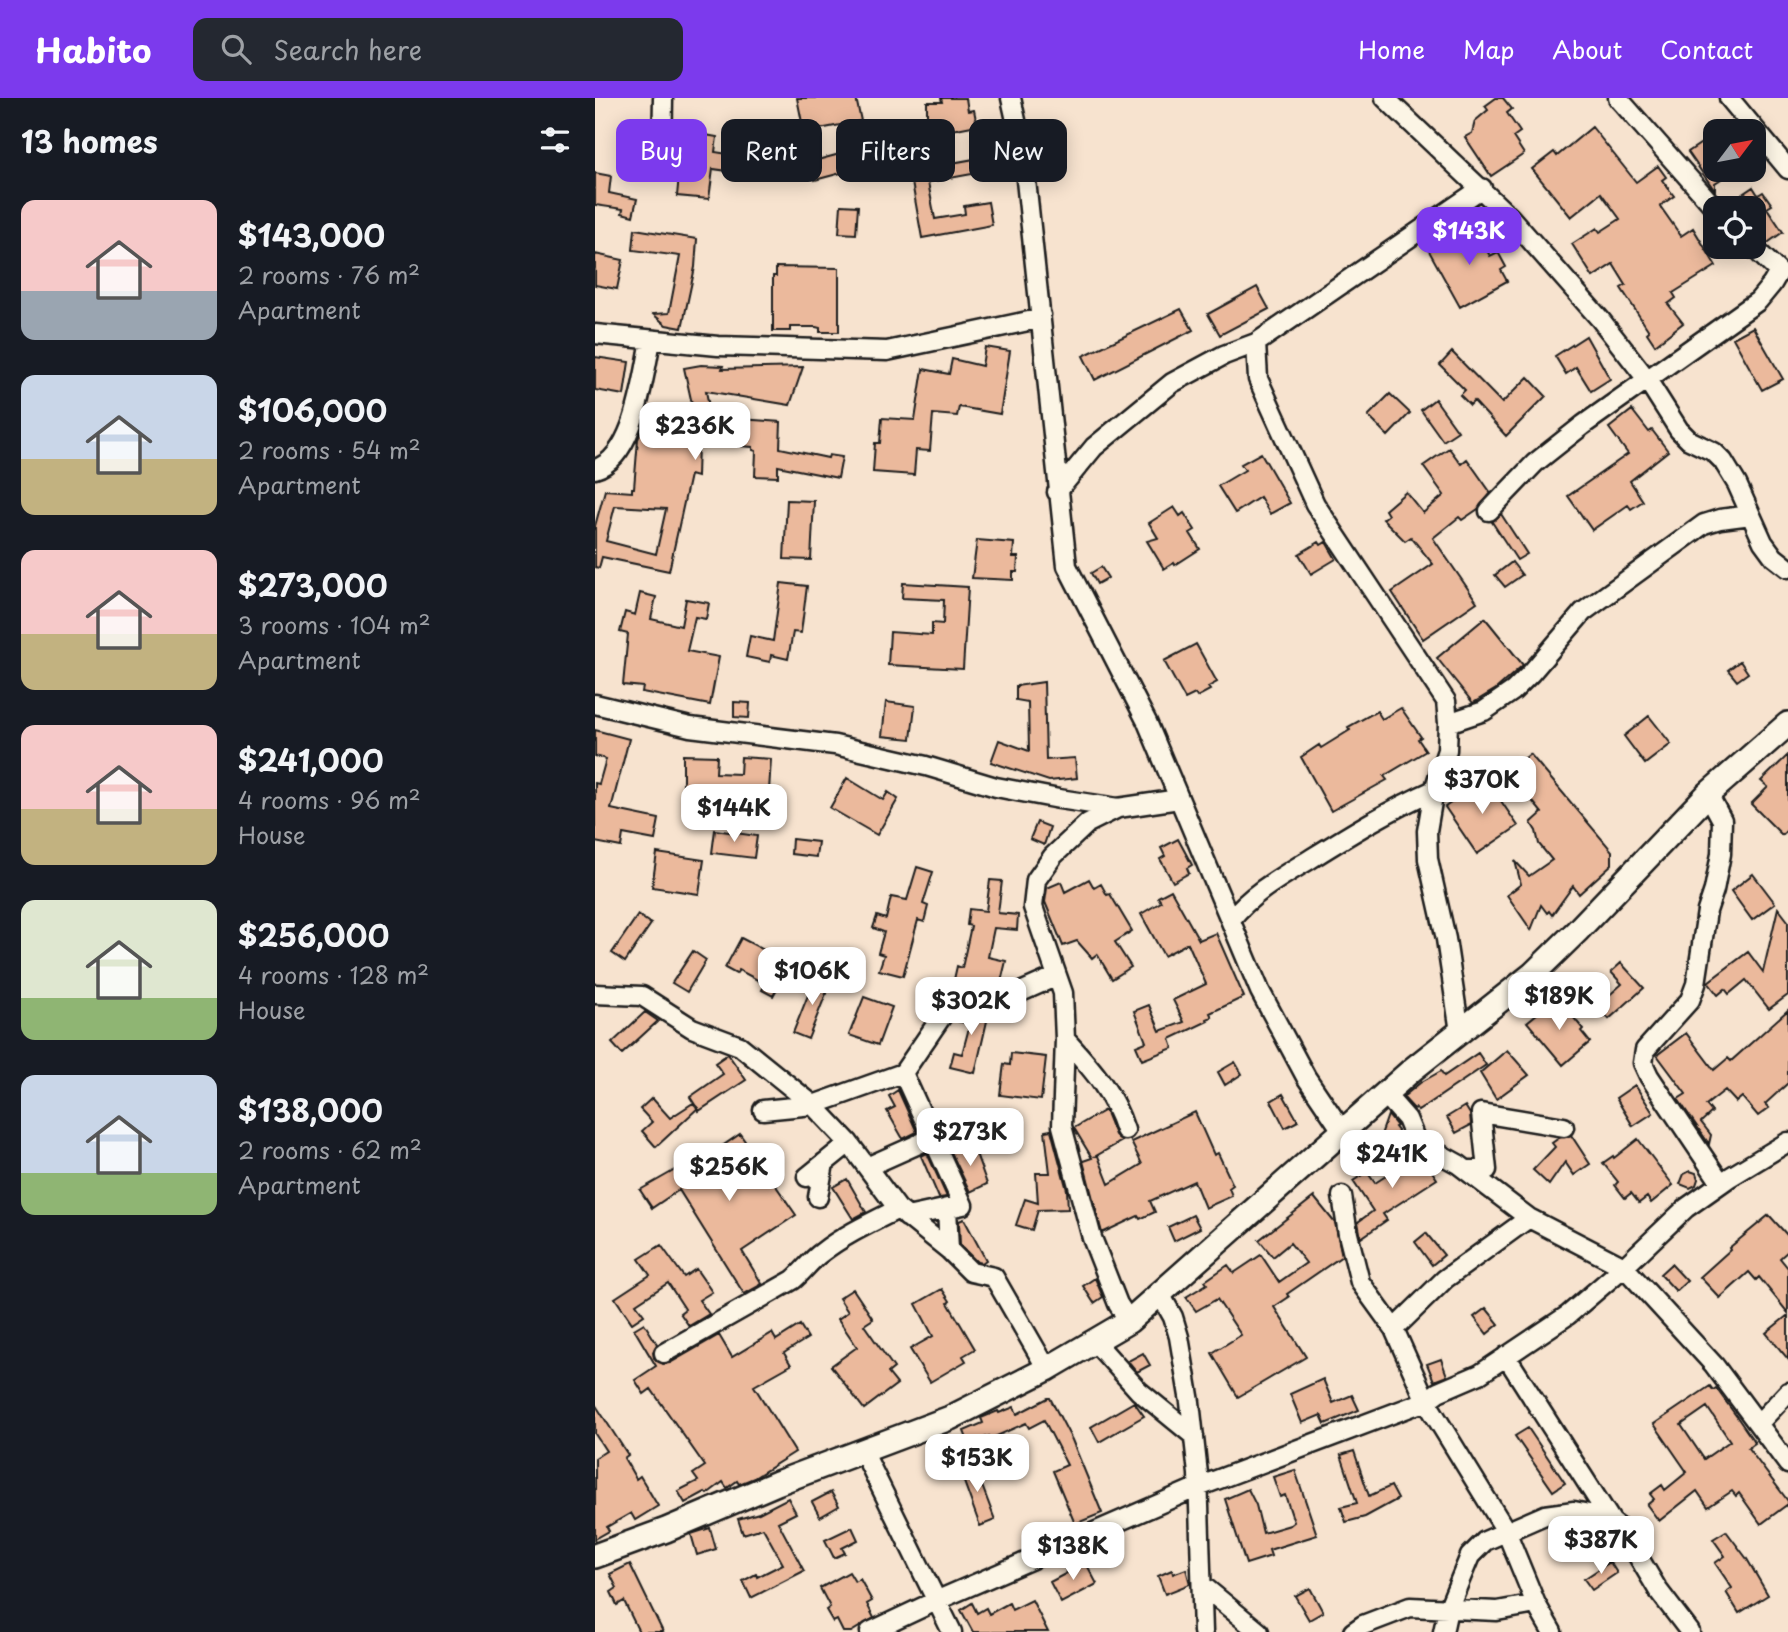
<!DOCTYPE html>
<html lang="en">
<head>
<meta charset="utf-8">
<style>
	:root { --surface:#171b24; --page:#242831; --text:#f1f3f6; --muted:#9ea1a6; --accent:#7c3aed }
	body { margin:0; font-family:"Playpen Sans",sans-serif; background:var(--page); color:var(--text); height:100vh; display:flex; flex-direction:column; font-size:26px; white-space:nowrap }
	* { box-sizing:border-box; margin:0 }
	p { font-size:23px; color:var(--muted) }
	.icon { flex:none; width:38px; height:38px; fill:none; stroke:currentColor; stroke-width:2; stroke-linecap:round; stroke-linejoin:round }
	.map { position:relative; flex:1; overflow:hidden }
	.details { display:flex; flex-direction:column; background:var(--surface); width:595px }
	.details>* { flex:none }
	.top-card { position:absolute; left:21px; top:21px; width:665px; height:63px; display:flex; gap:14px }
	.needle { width:46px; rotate:58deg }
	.tools { position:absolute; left:1108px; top:21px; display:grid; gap:14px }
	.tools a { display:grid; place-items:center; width:63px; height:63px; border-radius:14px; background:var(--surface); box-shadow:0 4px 18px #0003; font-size:35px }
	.price { position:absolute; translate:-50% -60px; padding:0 16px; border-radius:14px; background:#fff; color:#222; font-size:23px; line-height:46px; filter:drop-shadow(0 2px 4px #0008) }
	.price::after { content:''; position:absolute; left:50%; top:42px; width:21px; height:16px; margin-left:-10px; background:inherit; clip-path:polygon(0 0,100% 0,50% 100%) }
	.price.current { background:var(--accent); color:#fff }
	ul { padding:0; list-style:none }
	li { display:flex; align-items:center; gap:21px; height:175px; padding:0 21px }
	li span { display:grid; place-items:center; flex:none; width:196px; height:140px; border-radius:14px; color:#555 }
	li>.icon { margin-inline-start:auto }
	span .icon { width:84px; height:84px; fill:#fffc; stroke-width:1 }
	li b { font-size:30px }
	h2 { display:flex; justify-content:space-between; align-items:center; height:84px; padding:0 21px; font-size:30px }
	.tag { padding:0 24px; border-radius:14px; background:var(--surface); box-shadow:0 4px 18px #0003; font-size:24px; line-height:63px }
	.tag.current { background:var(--accent); color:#fff }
	header { display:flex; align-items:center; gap:42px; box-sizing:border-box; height:98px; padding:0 35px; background:var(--accent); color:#fff }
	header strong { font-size:33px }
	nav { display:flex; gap:38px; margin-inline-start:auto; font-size:24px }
	.search { width:490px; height:63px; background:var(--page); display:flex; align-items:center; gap:18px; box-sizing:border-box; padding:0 24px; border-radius:14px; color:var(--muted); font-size:26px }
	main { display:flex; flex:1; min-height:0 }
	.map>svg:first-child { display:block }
	.building { fill:#ebb99c; stroke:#1c1c1c; stroke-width:2; fill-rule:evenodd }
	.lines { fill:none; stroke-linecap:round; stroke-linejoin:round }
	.minor-casing { stroke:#1c1c1c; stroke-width:23 }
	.tertiary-casing { stroke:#1c1c1c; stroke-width:28 }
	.minor { stroke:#fcf5e5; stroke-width:18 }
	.tertiary { stroke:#fcf5e5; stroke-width:23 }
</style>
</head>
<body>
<header>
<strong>Habito</strong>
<div class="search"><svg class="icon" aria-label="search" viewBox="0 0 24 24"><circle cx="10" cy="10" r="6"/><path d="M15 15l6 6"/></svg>Search here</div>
<nav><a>Home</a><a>Map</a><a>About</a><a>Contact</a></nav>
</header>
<main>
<section class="details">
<h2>13 homes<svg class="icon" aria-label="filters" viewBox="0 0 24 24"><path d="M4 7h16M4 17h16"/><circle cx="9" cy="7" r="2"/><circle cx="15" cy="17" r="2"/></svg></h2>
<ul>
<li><span style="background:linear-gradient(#f6c9c9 65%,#9aa5b1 0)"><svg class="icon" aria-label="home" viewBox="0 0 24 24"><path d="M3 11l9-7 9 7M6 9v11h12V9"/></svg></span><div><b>$143,000</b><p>2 rooms · 76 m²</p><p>Apartment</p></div></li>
<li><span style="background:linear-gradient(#c9d6e8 60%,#c2b280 0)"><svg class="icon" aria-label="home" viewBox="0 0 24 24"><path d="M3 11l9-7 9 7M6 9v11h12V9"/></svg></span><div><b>$106,000</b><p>2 rooms · 54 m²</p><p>Apartment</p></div></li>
<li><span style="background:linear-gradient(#f6c9c9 60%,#c2b280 0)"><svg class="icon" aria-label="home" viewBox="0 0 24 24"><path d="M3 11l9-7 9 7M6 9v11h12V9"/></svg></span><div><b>$273,000</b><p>3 rooms · 104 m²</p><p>Apartment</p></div></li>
<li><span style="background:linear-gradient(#f6c9c9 60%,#c2b280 0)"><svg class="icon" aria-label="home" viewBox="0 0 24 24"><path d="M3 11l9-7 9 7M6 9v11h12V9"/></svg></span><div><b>$241,000</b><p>4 rooms · 96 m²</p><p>House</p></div></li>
<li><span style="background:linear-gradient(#dfe7d0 70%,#8fb573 0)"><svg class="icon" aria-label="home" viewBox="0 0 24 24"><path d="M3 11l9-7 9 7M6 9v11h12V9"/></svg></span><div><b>$256,000</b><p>4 rooms · 128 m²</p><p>House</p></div></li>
<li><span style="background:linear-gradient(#c9d6e8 70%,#8fb573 0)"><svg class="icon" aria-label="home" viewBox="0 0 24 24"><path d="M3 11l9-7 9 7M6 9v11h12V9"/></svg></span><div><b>$138,000</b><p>2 rooms · 62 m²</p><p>Apartment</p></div></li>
</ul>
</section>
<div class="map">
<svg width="1193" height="1534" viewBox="0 0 1193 1534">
	<rect width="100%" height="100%" fill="#f7e3cf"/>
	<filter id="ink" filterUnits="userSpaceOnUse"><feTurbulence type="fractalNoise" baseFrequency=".0143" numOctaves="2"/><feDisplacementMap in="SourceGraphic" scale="14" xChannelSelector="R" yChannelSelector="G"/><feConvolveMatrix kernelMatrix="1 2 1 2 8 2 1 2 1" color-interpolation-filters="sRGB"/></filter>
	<g filter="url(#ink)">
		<path class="building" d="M202 0H261L266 23 209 34Z
			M346 0H371L373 13 379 12 382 27 346 34V37L331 39 334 69 385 60 388 74 333 84 340 121 370 116 369 108 393 104 397 127 327 140 311 51 285 53 282 23 332 18V4H347Z
			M901 0H908L917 11 912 15 925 34 918 39 929 56 896 78 870 39 877 35 880 23 893 12 890 8Z
			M37 21 53 24 48 53 32 50Z
			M997 29 1041 84 1063 68 1071 79 1067 82 1079 98 1065 108 1086 138 1098 130 1121 168 1078 195 1081 200 1073 206 1088 225 1060 247 1052 235 1054 233 1026 190 1031 187 1018 166 998 179 977 146 1002 130 1005 134 1025 121 1006 95 976 119 937 71 959 54 962 58Z
			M105 36 122 39 120 54 164 61 162 77 118 71 114 101 82 98 85 67 79 66 81 48 103 51Z
			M1120 36V72H1140L1120 85V93L1093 54Z
			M267 50 272 68 220 82 215 64Z
			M0 75 16 78 14 95 42 101 38 118 27 115 28 111 0 107Z
			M1158 89 1163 97 1168 94 1177 107 1172 110 1188 134 1171 146 1158 134V110H1131V107Z
			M246 107 263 108 261 136 244 135Z
			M879 129 895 158 903 154 911 169 906 172 912 183 865 209 834 153Z
			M40 131 102 141 100 169 87 230 71 227 58 216 74 215 85 158 38 152Z
			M0 156 28 162 22 191 0 187Z
			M181 169 244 170V234H225V230L221 229H195V233H178V178H181Z
			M662 189 674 211 625 237 613 216Z
			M586 211 598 232 500 282 488 258Z
			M1158 229 1188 281 1167 292 1138 240Z
			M991 238 1015 281 996 293 981 269 971 276 960 258Z
			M390 249 415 253 405 316 364 309 362 318 338 316 335 353 321 352 319 377 278 374 280 345H285L287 320 320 322 328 271 354 276 357 261 387 268Z
			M857 254 907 305 933 279 951 298 911 338 879 303 875 307 865 297 870 292 845 267Z
			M0 259 34 264 29 297 0 292Z
			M106 267 128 268 127 271 208 269 195 307 111 293 116 319 186 324 185 350 233 360 234 357 247 359 243 380 183 368V379L160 378 161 353 158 352V349L103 345 102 379 95 377 74 473 7 459 4 470 0 469V428L10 392 37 394V390H39L43 341 46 334 77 331 73 311 97 306 89 270ZM20 408 71 411 61 456 11 443Z
			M795 296 815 315 793 338 773 318Z
			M840 301 863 333 848 343 826 312Z
			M1037 312 1054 334 1057 332 1073 353 1035 383 1048 403 1036 411 1033 407 997 432 973 398 1033 356 1014 330Z
			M854 350 866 366 872 361 896 395 883 411 867 422 864 419 838 440 882 504 828 541 797 494 838 466 816 439 810 443 788 421 793 417 790 412 811 394 828 415 849 397 828 368Z
			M666 355 695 405 675 416 665 399 640 415 623 388 650 372 646 366Z
			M192 402 219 403 216 462 189 461Z
			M579 409 585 418 589 415 600 432 595 435 605 451 580 467 579 465 569 471 552 443 563 440 554 425Z
			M906 416 932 456 922 462 897 424Z
			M382 442 419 445 418 459H423L422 474H418V482L377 480Z
			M724 444 726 447 731 444 741 461 716 476 704 456Z
			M917 464 927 477 910 489 900 477Z
			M506 469 513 480 502 486 496 475Z
			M186 485 212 488 206 535 198 534 193 561 176 557 175 564 151 559 155 538 178 543Z
			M308 485 373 489 368 571 293 567 295 534 337 537V525L348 526 349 502 307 500Z
			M45 495 61 499 56 521 86 528 91 501 114 505 111 521 100 519 92 553 124 559 115 607 47 594 48 589 28 587 33 536 25 534 30 514 40 517Z
			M890 520 928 567 901 591 878 605 842 560Z
			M601 546 622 584 613 589 615 592 602 599 600 596 590 601 569 563Z
			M1145 563 1153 575 1142 583 1133 572Z
			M449 584 451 662 480 660 482 680 454 683 396 664 404 642 434 653 433 604 421 602V588Z
			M139 604 155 605 154 620 139 619Z
			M291 604 320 608 316 641 287 638Z
			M806 610 826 639 823 641 831 653 789 678 792 682 736 713 706 659 724 647 726 650 755 632 753 629 782 613 787 621Z
			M1054 618 1076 646 1050 666 1029 638Z
			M0 632 34 641 16 711 64 721 60 742 28 736 26 749 0 744V685L4 686 11 661 0 658Z
			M935 656 1017 753V766L984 796 978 788 957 817 954 813 952 815 946 807 936 832 912 797 926 786 920 763 934 778 957 762 944 746 941 733 936 725 947 715 918 679 929 670 924 665Z
			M88 657 122 658 121 675 145 676 146 659 176 661 173 709 137 707 138 702 88 700Z
			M1193 657V731L1187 737 1156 706 1173 689 1166 683Z
			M252 680 288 702 293 694 303 701 282 737 235 710Z
			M891 681 923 728 882 756 850 709Z
			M442 724 455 729 449 747 435 741Z
			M120 732 162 738 159 760 117 755Z
			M197 741 223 744 221 759 196 756Z
			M583 741 597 767 592 770 594 775 578 784 565 761 570 758 566 750Z
			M62 755 109 762 104 796 57 789Z
			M322 769 338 774 328 806 333 808 329 824 323 822 308 878 284 872 289 857 283 855 289 834 278 830 282 818 291 821 296 799 312 802Z
			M1158 776 1180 805 1157 822 1136 793Z
			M494 781 499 790 506 786 512 797 515 796 537 833 520 844 536 869 517 881 502 856 497 860 482 843 468 848 450 804 452 790 466 784 470 794Z
			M395 782 407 783 403 815 423 817 422 832 399 830 393 859 411 863 405 888 374 883 358 886 362 868 367 870 376 828 372 827 374 811 391 813Z
			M576 792 604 842 621 835 649 899 615 915 617 919 612 921 613 923 575 941 578 950 547 962 541 948 551 944 539 913 554 907 565 933 589 924 578 902 611 886 593 845 569 858 546 816 566 804 563 799Z
			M1183 810 1193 823V897L1174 911 1151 882 1134 896 1130 891 1123 897 1113 884 1153 854 1168 874Z
			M43 817 56 826 30 864 17 855Z
			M146 840 196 866 178 898 167 892 170 886 144 872 141 876 130 870Z
			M98 853 111 862 92 894 77 885Z
			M1026 865 1049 890 1014 921 1002 908 1027 886 1016 874Z
			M221 877 236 883 213 941 198 935Z
			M269 899 297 909 283 947 254 937Z
			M959 902 967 911 970 909 988 931 986 933 995 944 968 967 932 924Z
			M374 906 395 910 380 975 355 969 359 954 367 956 375 926 362 923 366 911Z
			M1193 912V985L1170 1006 1174 1010 1163 1018 1147 999 1141 1004 1130 992 1111 1007 1117 1014 1106 1024 1116 1037 1114 1046 1083 1001 1091 996 1062 957 1091 935 1119 972 1133 960 1136 963Z
			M50 914 63 923 27 956 17 945Z
			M912 952 934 977 901 1001 885 975Z
			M416 955 451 959 446 1002 405 997 409 966 415 967Z
			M883 955 891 967 823 1013 821 1010 819 1011 808 999 825 985 846 973 849 978Z
			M133 956 151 982 104 1013 95 999 128 976 120 965Z
			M640 964 647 976 630 987 623 974Z
			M1040 987 1058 1015 1038 1028 1021 1000Z
			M303 992 322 1034 308 1041 292 1013 300 1009 294 998Z
			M688 996 703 1023 690 1030 676 1003Z
			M57 1000 75 1020 98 1005 103 1010 61 1049 47 1033 57 1024 45 1011Z
			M870 1008 875 1016 876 1027 861 1035 852 1019Z
			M510 1012 520 1037 527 1043 501 1058H503L514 1086 547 1066 536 1044 600 1014 619 1057 623 1055 638 1087 634 1090 637 1098 610 1110 599 1083 555 1103 560 1114 545 1121 543 1118 507 1135 488 1063 497 1060 479 1030Z
			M793 1017 802 1028 800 1029 803 1033 799 1045 785 1040Z
			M456 1032 472 1092 473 1111 443 1112 437 1132 421 1127 430 1101 443 1105 441 1075H455L450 1033Z
			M145 1036 201 1117 147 1153 167 1186 149 1196 84 1092 57 1110 45 1092 89 1067 92 1072Z
			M976 1037 995 1066 979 1077 970 1064 954 1087 938 1072 960 1049 957 1045 964 1040Z
			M1043 1041 1078 1087 1056 1105 1052 1099 1044 1105 1036 1095 1030 1100 1020 1087 1023 1084 1008 1065 1018 1058 1019 1060Z
			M371 1048 373 1053 379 1050 392 1086 375 1094 356 1054Z
			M332 1055 352 1099 344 1100 326 1058Z
			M819 1055 828 1060 842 1081 788 1116 792 1122 766 1140 763 1124 778 1113 758 1083 772 1074 780 1085 811 1065 809 1061Z
			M1095 1073 1101 1075 1103 1081 1101 1087 1095 1090 1085 1086 1089 1076Z
			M252 1081 271 1114 258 1121 238 1089Z
			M719 1099 740 1125 747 1158 692 1196 694 1199 679 1209 711 1259 643 1299 617 1255 646 1237 622 1201 601 1213 591 1199 612 1186 610 1183 633 1167 639 1175 666 1157 684 1184 711 1165 695 1145 678 1159 664 1142Z
			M598 1117 605 1130 579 1143 573 1129Z
			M1174 1117 1193 1138V1153L1185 1160 1193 1170V1215L1164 1179 1161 1182 1154 1174 1125 1200 1105 1179 1135 1152 1134 1150Z
			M369 1121 391 1162 387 1165 382 1164 365 1147 364 1123Z
			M831 1135 849 1157 837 1167 820 1144Z
			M66 1147 89 1179 101 1171 117 1194 104 1202 114 1216 94 1228 85 1215 90 1211 73 1185 41 1206 49 1217 37 1225 20 1200 55 1177 44 1161Z
			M1076 1166 1092 1183 1081 1193 1065 1176Z
			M500 1180 508 1199 499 1205 488 1188Z
			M258 1191 278 1221 269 1227 299 1270 293 1275 302 1286 269 1311 236 1268 262 1249 243 1221 253 1214 244 1200Z
			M347 1191 355 1203 353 1205 380 1251 368 1258 371 1263 335 1284 315 1251 338 1238 321 1206Z
			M891 1210 904 1226 892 1236 879 1219Z
			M1193 1217V1261L1171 1235Z
			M49 1225 62 1246 58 1254 59 1260 68 1266 75 1265 124 1237 137 1259 177 1235 181 1242 205 1227 213 1240 189 1255 196 1267 159 1288 200 1354 159 1380 144 1386 142 1383 132 1390 128 1384 112 1396 110 1394 90 1405 83 1393 103 1383 98 1376 110 1368 56 1291 49 1296 40 1282 61 1268 39 1231Z
			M548 1255 555 1267 542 1274 533 1263Z
			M846 1261 852 1278 839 1283 832 1266Z
			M728 1281 738 1305 757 1297 764 1312 730 1326 726 1317 707 1325 695 1296Z
			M1115 1288 1118 1292 1121 1290 1142 1319 1160 1345 1153 1350 1193 1403V1406L1166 1426 1144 1395 1141 1398 1137 1393 1113 1409 1102 1393 1064 1423 1052 1407 1059 1401 1055 1396 1067 1387 1070 1392 1092 1374 1059 1326ZM1112 1309 1135 1343 1109 1361 1086 1327Z
			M453 1300H455L477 1342 507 1415 480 1426 458 1373 472 1367 449 1322 434 1330 431 1325 395 1341 394 1338 374 1346 369 1333 388 1325 386 1320 403 1313 404 1315 419 1309 422 1316Z
			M539 1304 549 1318 504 1344 496 1329Z
			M0 1306 33 1357 29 1360 41 1381 45 1378 63 1408 40 1422 36 1415 12 1429 14 1433 0 1441V1360L11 1353 0 1336Z
			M933 1330 970 1385 958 1393 920 1338Z
			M759 1353 774 1398 796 1388 803 1401 770 1419 751 1424 746 1409 762 1405 746 1357Z
			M378 1364 400 1422 385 1428 364 1370Z
			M700 1372 722 1437 674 1452 676 1458 651 1466 630 1401 653 1391 661 1407 668 1435 695 1427 699 1424 690 1397 685 1399 678 1379Z
			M236 1394 244 1408 225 1419 217 1404Z
			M193 1400 201 1415 183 1424 209 1473 156 1500 148 1483 161 1476 162 1479 188 1466 168 1430 148 1436 143 1421 164 1415Z
			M997 1428 1005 1432 1022 1458 1008 1467 988 1434Z
			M257 1429 263 1442 247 1450 250 1455 239 1460 230 1442Z
			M115 1430 121 1451 102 1457 96 1436Z
			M1131 1433 1152 1461 1173 1497 1144 1515 1131 1494 1137 1490 1120 1465 1130 1458 1118 1441Z
			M481 1464 483 1469 491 1465 502 1486 466 1505 455 1484 472 1475 470 1470Z
			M1015 1464 1022 1475 997 1492 989 1481Z
			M35 1466 68 1534H44L29 1503 22 1507 16 1494 22 1490 15 1476Z
			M591 1471 595 1486 570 1496 563 1478 577 1472 578 1476Z
			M254 1474 260 1484 265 1481 277 1503 272 1506 279 1520 256 1534H248L242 1522 238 1524 231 1512 235 1509 225 1490Z
			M715 1490 728 1514 714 1522 700 1498Z
			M437 1502 453 1534H378L366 1512 377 1505 382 1515 391 1510 394 1516 414 1505 417 1512Z"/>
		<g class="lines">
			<g class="minor-casing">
				<path id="minor" d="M416 0 428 54 472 468 552 624 665 893 711 979 748 1034
					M790 0 915 119 1005 221 1051 280 1084 332 1094 342 1119 354 1128 363 1142 386 1168 444 1179 459 1193 470
					M1023 0 1120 110
					M1134 0 1193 71
					M67 55 68 0
					M0 236 123 248 292 253 443 221 446 217
					M661 245 663 281 720 406 851 603 853 625 852 652 839 692 832 733 833 761 851 841 865 934
					M0 371C40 359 48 279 56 243
					M462 394 499 349 577 285 629 257 661 245 887 90
					M894 413 940 365 988 327 1163 203 1177 186 1184 174 1158 149
					M0 606 95 629 240 647 331 668 401 689 464 701 523 710 584 701
					M853 625 889 613 918 593 936 575 988 514 1109 426 1125 421 1156 417
					M1113 696 1127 722 1126 756 1119 792 1112 813 1101 886 1095 902 1050 952 1048 965 1054 978 1126 1085
					M523 710 493 725 458 758 441 782 438 809 468 895 470 941 467 1028 497 1140 523 1206 534 1223
					M636 821C658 794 688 778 717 760 757 735 796 711 839 692
					M0 896 47 898 97 930 145 948 218 1007 254 1045 303 1111 354 1152 376 1174 399 1179 452 1271
					M470 941C497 971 517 992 530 1032
					M308 975 368 1107 312 1119
					M790 996 812 1021 821 1043 863 1066 934 1120
					M168 1012 218 1007 308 975 358 902 372 894 410 901 462 878
					M272 1069 337 1040
					M871 1072H892L886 1015 969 1029
					M212 1079 254 1045
					M747 1098 753 1136 765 1184 799 1231
					M223 1099 229 1065
					M352 1110 354 1152
					M565 1196 578 1219 584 1239 595 1304 603 1376 608 1534
					M500 1244 544 1293 599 1338
					M69 1255 198 1182C208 1174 216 1162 226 1155 249 1137 277 1124 303 1111
					M911 1258 1017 1424
					M1163 1326 1193 1294
					M268 1353 357 1534
					M607 1487 664 1534
					M275 1534 343 1502 603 1389 831 1303 843 1294 885 1276 973 1217 1029 1169 1091 1110 1135 1079 1193 1044
					M758 1534 768 1527 815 1509 902 1513 941 1506
					M848 1534 853 1511 875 1458 890 1443 950 1417 979 1413 999 1417 1017 1424 1028 1433 1063 1492 1095 1534
					M957 1534 941 1506 911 1433 831 1303 799 1231 850 1181 934 1120 1029 1169 1119 1267 1193 1366"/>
			</g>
			<g class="tertiary-casing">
				<path id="tertiary" d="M0 1458 71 1432 182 1385 355 1320 452 1271 534 1223 818 971 938 876 982 833 1113 696 1193 626"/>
			</g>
			<use href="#minor" class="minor"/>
			<use href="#tertiary" class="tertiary"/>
		</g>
	</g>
</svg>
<div class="tools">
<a><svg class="needle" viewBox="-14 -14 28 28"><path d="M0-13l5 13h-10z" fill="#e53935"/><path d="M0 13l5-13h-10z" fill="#9ea1a6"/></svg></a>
<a><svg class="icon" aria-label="locate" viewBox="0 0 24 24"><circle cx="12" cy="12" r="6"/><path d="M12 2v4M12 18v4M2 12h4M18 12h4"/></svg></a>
</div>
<b class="price current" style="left:874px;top:169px">$143K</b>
<b class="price" style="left:100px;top:364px">$236K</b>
<b class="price" style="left:887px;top:718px">$370K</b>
<b class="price" style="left:139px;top:746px">$144K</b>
<b class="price" style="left:217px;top:909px">$106K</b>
<b class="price" style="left:964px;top:934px">$189K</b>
<b class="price" style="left:376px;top:939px">$302K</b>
<b class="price" style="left:375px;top:1070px">$273K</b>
<b class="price" style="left:797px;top:1092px">$241K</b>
<b class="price" style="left:134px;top:1105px">$256K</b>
<b class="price" style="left:382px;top:1396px">$153K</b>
<b class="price" style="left:1006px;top:1478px">$387K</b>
<b class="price" style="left:478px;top:1484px">$138K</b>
<div class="top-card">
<a class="tag current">Buy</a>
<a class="tag">Rent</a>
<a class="tag">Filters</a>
<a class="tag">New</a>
</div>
</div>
</main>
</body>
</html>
